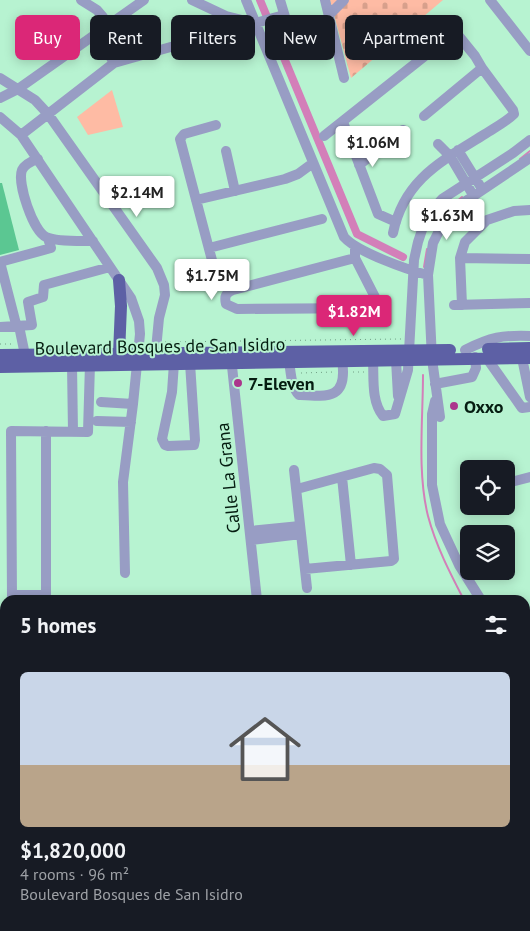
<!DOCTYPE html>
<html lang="en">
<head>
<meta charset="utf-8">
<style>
	:root { --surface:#171b24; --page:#242831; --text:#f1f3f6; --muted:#9ea1a6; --line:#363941; --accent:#db2777 }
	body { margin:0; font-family:"PT Sans",sans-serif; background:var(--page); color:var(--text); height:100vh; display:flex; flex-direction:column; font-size:19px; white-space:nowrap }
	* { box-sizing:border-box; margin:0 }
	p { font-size:16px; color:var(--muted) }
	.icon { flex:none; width:28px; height:28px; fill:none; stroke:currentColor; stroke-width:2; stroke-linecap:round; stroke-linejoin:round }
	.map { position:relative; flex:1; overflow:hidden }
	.sheet { position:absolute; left:0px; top:595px; width:530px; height:336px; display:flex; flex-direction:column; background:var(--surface); border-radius:15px 15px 0 0; box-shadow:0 2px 12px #0003 }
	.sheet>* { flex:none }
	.hud { position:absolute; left:15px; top:15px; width:500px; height:45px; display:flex; gap:10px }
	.controls { position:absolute; left:460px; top:460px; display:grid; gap:10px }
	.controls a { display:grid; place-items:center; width:55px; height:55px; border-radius:8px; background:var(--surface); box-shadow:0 2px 12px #0003; font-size:25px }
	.price { position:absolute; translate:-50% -42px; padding:0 11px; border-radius:5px; background:#fff; color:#222; font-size:16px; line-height:32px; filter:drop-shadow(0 1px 2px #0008) }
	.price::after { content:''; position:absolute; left:50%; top:30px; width:15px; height:11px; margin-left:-8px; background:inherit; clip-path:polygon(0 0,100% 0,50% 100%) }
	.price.on { background:var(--accent); color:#fff }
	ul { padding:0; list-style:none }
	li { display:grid; align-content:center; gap:10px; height:265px; padding:0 20px }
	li+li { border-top:1px solid var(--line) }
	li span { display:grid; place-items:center; height:155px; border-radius:8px; color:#555 }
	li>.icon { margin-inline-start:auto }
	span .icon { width:90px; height:90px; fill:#fffc; stroke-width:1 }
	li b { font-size:21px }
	h2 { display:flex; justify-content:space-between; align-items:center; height:60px; padding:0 20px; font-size:21px }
	.chip { padding:0 18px; border-radius:8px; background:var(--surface); box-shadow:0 2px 12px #0003; font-size:18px; line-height:45px }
	.chip.on { background:var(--accent); color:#fff }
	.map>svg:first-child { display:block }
	.cemetery { fill:url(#cemetery-stones) }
	.garden { fill:url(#garden-furrows) }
	.pitch { fill:#febba4 }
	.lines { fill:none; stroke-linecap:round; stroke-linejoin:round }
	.stream { stroke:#d37fb9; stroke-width:2 }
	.canal { stroke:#d37fb9; stroke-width:8 }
	.building { fill:#5bc792 }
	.path { stroke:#72a086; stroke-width:1; stroke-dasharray:1 4; stroke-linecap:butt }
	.minor { stroke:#989dc4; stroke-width:10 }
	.major { stroke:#5d60a5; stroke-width:12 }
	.poi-dot { fill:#ab358c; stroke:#b7f3d1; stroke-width:2 }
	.labels { text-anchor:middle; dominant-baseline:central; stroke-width:4; stroke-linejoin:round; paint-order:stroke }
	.street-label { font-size:18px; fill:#051d11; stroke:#b7f3d1 }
	.poi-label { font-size:18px; font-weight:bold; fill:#051d11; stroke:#b7f3d1; text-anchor:start }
</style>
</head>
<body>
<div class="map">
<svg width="530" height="931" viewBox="0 0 530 931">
	<defs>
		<pattern id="cemetery-stones" width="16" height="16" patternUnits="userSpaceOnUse" patternTransform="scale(1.25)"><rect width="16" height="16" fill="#febba4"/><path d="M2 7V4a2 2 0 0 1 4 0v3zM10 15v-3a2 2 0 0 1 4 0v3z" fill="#d8a08c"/></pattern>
		<pattern id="garden-furrows" width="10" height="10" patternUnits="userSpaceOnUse" patternTransform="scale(1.25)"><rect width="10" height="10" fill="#febba4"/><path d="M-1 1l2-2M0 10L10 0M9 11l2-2" fill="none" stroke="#d8a08c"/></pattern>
	</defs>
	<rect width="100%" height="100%" fill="#b7f3d1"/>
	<path class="cemetery" d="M330 0H443L351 78Z"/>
	<path class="garden" d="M361 926 362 931H326L325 927Z"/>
	<path class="pitch" d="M112 90 123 127 88 135 77 117Z"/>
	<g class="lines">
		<path class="stream" d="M520 159 530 151
			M435 228 443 213 462 197
			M424 267 427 249
			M423 375C423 420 417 472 428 516 436 546 450 573 464 600
			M525 656 530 659"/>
		<path class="canal" d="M260 0 357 234 403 257"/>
	</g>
	<path class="building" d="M0 183H2L19 250 0 255Z"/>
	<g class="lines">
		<path class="path" d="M165 342 401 339
			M0 344H13
			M353 372H364
			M301 373 334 372
			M21 926 22 931
			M42 926 44 931
			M59 926 60 931
			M103 926 104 931
			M116 926 118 931
			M343 926 347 929 351 926
			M327 928 334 926
			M164 930 173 931"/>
		<path class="minor" d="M81 0 97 10 103 17 105 26 103 44 114 63
			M192 0 226 16 254 23
			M246 0 344 237C357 252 408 270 428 275
			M280 0 295 50
			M325 0 344 78
			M490 0 530 51
			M329 15 344 0
			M0 78 35 100 48 114 157 268 164 285 165 295 159 318 155 360
			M0 98 18 89 144 0
			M424 116 482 68
			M0 117 21 135 131 298 139 321 140 334 133 404 123 482 125 573
			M343 122 378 214 396 222
			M21 135 114 63 284 15
			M324 136 455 32
			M438 144 450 156 473 195
			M458 150 482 189
			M226 151 235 191
			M38 159C32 161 25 164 22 170 17 183 33 231 46 237 57 242 81 241 93 241
			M359 165 403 130
			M196 200 285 179 298 174 313 163
			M393 233C404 179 442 161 485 134 494 128 506 122 514 114L513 110 482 68 475 56 449 24
			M209 248 322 219
			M355 258 233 290C226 293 224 296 226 304L237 309 373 308 377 306V301L355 258V246
			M460 258 530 259
			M213 264 180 139 184 134 216 125
			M454 305 530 303
			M462 305 460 258 465 242 487 220 514 211 530 210
			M0 327 32 325 28 302 43 297 44 285 110 267
			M465 350C491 337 502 335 530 336
			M25 355 19 326 16 324 0 262 51 248 48 238
			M231 357 257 600
			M486 357 522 408 530 407
			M522 358 530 397
			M373 360C374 378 371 401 383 416L395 414 408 370 414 260 418 242 424 224 432 210 442 199 513 153 530 140
			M396 360 398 396
			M289 361C291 373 291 387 299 395 329 397 348 399 342 360
			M174 363 172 392 162 439 165 445 168 446 194 445 195 440 190 363
			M72 365 73 432
			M435 384 472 377 476 368 475 357
			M435 401 432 414V485L440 524 459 565 481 600
			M101 402 133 404
			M440 417 432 359 428 275 433 243 446 217 454 209 530 158
			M97 421 131 422
			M294 470 307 588
			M342 477 351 565
			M511 482 530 477
			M297 489 374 468 380 469 387 475 394 559 391 561 305 569
			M250 531 300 526
			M251 540 301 534
			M12 595H46V431
			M12 600 11 431 88 432 90 364
			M525 643 530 647
			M525 734 530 743
			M529 795 530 788
			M525 871H530
			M0 899H5
			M0 917H5
			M80 926 81 931
			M289 926 291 931
			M315 926 318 930
			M156 931V926"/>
		<path class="major" d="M119 280 121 306 119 354
			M488 349 530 348
			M0 355 450 350
			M0 367 530 358"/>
	</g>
	<g class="poi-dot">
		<circle cx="238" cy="383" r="5"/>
		<circle cx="454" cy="406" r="5"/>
	</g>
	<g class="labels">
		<g class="street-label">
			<text transform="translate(160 346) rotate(-1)">Boulevard Bosques de San Isidro</text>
			<text transform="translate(228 478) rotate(-96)">Calle La Grana</text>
		</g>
		<g class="poi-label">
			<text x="248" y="383">7-Eleven</text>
			<text x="464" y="406">Oxxo</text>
		</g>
	</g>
</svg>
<div class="controls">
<a><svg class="icon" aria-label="locate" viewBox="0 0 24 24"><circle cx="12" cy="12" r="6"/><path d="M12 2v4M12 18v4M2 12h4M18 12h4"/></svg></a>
<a><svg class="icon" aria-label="layers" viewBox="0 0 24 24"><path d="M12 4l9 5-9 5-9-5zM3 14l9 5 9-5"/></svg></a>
</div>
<b class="price" style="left:373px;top:168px">$1.06M</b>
<b class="price" style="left:137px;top:218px">$2.14M</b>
<b class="price" style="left:447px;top:241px">$1.63M</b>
<b class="price" style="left:212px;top:301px">$1.75M</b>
<b class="price on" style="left:354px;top:337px">$1.82M</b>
<div class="hud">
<a class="chip on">Buy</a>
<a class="chip">Rent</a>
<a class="chip">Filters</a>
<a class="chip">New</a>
<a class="chip">Apartment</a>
</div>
<section class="sheet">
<h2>5 homes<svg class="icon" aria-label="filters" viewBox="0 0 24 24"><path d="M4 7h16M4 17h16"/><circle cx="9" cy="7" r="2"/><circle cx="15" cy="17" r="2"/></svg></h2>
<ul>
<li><span style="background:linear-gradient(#c9d6e8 60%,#b9a48a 0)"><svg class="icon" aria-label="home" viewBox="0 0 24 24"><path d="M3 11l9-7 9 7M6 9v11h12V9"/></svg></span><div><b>$1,820,000</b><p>4 rooms · 96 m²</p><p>Boulevard Bosques de San Isidro</p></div></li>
</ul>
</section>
</div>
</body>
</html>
